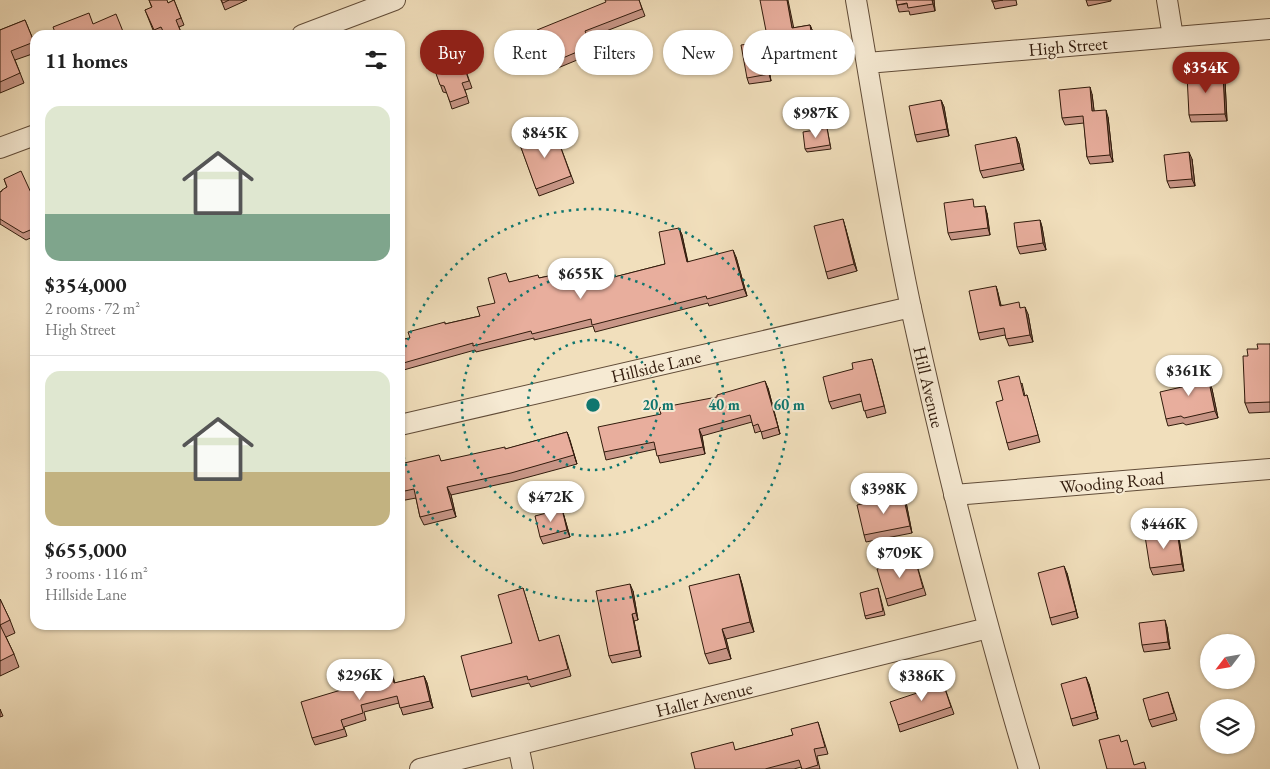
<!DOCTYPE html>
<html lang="en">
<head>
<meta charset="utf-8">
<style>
	:root { --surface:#fff; --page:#f6f6f6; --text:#222; --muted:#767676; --line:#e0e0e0; --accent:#8f2418 }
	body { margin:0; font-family:"EB Garamond",serif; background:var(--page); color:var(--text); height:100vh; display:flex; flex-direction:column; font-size:19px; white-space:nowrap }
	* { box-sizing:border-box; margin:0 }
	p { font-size:16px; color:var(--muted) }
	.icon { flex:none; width:28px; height:28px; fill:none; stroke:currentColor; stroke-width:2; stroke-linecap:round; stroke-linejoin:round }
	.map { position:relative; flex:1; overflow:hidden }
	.panel { position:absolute; left:30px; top:30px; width:375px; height:600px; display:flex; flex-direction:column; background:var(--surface); border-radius:15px; box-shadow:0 1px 4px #0004 }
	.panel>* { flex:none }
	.banner { position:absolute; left:420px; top:30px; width:475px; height:45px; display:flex; gap:10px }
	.needle { width:32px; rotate:239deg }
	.controls { position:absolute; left:1200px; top:634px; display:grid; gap:10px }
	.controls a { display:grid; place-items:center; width:55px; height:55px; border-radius:50%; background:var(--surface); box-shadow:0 1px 4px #0004; font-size:25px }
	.price { position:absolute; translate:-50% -42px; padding:0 11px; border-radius:18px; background:#fff; color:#222; font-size:16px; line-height:32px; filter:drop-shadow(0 1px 2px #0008) }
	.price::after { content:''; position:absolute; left:50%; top:30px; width:15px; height:11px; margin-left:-8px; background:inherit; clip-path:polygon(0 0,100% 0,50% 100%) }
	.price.active { background:var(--accent); color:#fff }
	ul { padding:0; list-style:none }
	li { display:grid; align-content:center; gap:10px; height:265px; padding:0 15px }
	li+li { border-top:1px solid var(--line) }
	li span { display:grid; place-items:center; height:155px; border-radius:15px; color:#555 }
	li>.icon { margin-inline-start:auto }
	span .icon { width:90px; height:90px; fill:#fffc; stroke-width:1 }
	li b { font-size:21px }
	h2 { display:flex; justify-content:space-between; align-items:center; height:60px; padding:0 15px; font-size:21px }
	.tag { padding:0 18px; border-radius:22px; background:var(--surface); box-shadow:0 1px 4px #0004; font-size:18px; line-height:45px }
	.tag.active { background:var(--accent); color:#fff }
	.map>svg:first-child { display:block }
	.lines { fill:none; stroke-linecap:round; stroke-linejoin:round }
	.minor-casing { stroke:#614c38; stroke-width:22 }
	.minor { stroke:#f6ead3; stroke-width:20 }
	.wall { fill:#c89687; stroke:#311b0c }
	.shaded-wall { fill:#a27a6e; stroke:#311b0c }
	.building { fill:#e8ae9d; stroke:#311b0c }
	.ring { fill:none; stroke:#0f766e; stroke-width:2.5; stroke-dasharray:2.5 5 }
	.labels { text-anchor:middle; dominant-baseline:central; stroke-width:4; stroke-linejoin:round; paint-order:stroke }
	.street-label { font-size:18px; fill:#311b0c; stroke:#f6ead3 }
	.centre { fill:#0f766e; stroke:#f6ead3; stroke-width:2.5 }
	.ring-label { font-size:15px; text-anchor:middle; font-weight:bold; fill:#0f766e; stroke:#f6ead3; stroke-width:4; stroke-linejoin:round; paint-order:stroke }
</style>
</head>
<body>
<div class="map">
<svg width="1270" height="769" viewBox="0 0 1270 769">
	<rect width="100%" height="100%" fill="#f1dfbc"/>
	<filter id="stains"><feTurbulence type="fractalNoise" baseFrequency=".004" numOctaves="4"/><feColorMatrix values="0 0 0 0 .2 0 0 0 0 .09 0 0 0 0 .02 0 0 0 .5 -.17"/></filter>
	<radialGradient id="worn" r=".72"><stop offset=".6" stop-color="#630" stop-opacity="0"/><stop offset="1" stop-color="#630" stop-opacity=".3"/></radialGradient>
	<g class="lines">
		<g class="minor-casing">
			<path id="minor" d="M856 0C874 103 889 206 911 308 945 463 983 617 1029 769
				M1167 0 1173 37
				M302 35 395 0
				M867 63 1270 29
				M0 148 35 135
				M400 425 911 307
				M954 495 1270 469
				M518 745 523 769
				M420 769 988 628"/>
		</g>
		<use href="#minor" class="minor"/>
	</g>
	<path class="wall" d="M149 0 168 3 174 0 184 25 179 27 182 35H164V34L161 35H155L145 10 152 8Z
		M221 0H247L225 10Z
		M639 0 645 16 588 38 594 53 553 70 540 38Z
		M934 0 935 11 910 15 909 11 899 12 897 5Z
		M992 0H1016L1017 5 995 9Z
		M1086 0H1111V1L1088 6Z
		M25 20 35 44V53L15 60 24 83 0 93V30Z
		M810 25 813 32 817 54 804 56 806 63 769 69 771 81 749 84 747 78 768 41 793 28Z
		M426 45 451 53 459 51 472 88 465 90 469 103 452 109 447 93 443 92Z
		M1223 74 1225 81 1227 121 1191 122 1189 115Z
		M1092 94 1094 111 1108 117 1113 162 1090 164 1087 157 1084 123 1065 125 1062 118Z
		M941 100 944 107 949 136 917 142 915 135Z
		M827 128 831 149 807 152 805 149Z
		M554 129 574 183 539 196 519 142Z
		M1016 137 1019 144 1024 170 983 178 980 171Z
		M1192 159 1195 186 1170 188 1167 181Z
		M4 179 33 197H35V236L26 240 0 224V192L7 187Z
		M975 207 987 213 990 235 951 240 948 233Z
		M1040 220 1042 227 1046 250 1020 254 1017 247Z
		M845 226 857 271 828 279 826 272Z
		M679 228 682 235 688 262 736 257 747 296 709 306 708 303 595 332 593 326 534 340V338L476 352 475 350 400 371V340L410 338 445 324 480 316 495 303 509 282 539 278 568 272 572 288 665 264Z
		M996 286 998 293 1001 305 1021 308 1028 314 1033 342 1009 346 1005 335 980 340 978 333Z
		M1270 344V412L1249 413 1245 403 1248 356 1258 349Z
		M872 359 874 366 886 413 867 418 862 401 832 409 829 402 853 369Z
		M1203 375 1205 383 1209 382 1212 389 1218 418 1186 425 1183 423 1168 426 1166 419Z
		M1022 383 1025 396 1027 395 1029 403 1040 442 1009 450 1007 443 1003 400Z
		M768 388 780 434 763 439 761 431 755 433 752 422 702 436 705 454 660 463 656 449 606 460 604 452 661 414Z
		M567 432 577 464 514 481 451 495 456 517 424 525 420 517 416 498 400 501V464L442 461 506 449Z
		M903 495 906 502 912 533 866 542 864 535Z
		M562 509 570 537 543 544 540 537Z
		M1177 531 1179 538 1184 571 1153 575 1150 568Z
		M915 559 926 595 888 606 886 599Z
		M1067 573 1078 618 1052 625 1050 618Z
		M739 574 742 584 754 632 726 639 731 659 709 664 705 654Z
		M523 588 539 641 561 642 571 676 531 687 529 683 472 697 470 690 512 643Z
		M878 588 885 615 866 619 865 616Z
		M633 591 638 620 634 621 641 657 612 663 609 656Z
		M0 599 10 620 15 633 6 637 14 654 19 667 0 676Z
		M1167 627 1170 649 1144 652 1142 645Z
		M391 670 395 683 424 676 427 683 433 708 403 715 399 703 364 712 366 720 344 727 347 736 315 745 312 738 371 681Z
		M941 677 954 714 900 732 898 725 923 691Z
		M1089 684 1098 719 1073 726 1071 719Z
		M1168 692 1177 720 1152 727 1149 720Z
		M0 709 3 716 0 717Z
		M818 722 828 754 817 756 820 769H802L801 767 794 769H695L736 750 793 735Z"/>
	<path class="shaded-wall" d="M787 0H788L795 34 792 28Z
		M932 0H934L935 11 933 4Z
		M810 25 813 32 817 54 814 48Z
		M767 63 769 69 771 81 769 74Z
		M1223 74 1225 81 1227 121 1225 114Z
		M1090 87 1092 94 1095 118 1092 111Z
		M941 100 944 107 949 136 947 129Z
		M1106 110 1108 117 1113 162 1110 155Z
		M1016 137 1019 144 1024 170 1021 163Z
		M1189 152 1192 159 1195 186 1192 179Z
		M985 206 987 213 990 235 988 228Z
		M843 219 845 226 857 271 854 264Z
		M1040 220 1042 227 1046 250 1043 243Z
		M679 228 682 235 689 269 687 262Z
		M733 250 736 257 747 296 744 289Z
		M996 286 998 293 1002 313 1000 306Z
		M1025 307 1028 314 1033 342 1030 335Z
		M765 381 768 388 780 434 778 427Z
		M1209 382 1212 389 1218 418 1215 411Z
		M699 429 702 436 705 454 703 447Z
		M567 432 570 440 577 464 574 455Z
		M447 487 451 495 456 517 453 509Z
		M903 495 906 502 912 533 910 526Z
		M562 509 570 537 567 530Z
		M1177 531 1179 538 1184 571 1182 564Z
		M1064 566 1067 573 1078 618 1076 611Z
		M739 574 742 584 754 632 750 622Z
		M630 584 633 591 638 620 636 613Z
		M632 614 634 621 641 657 639 650Z
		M1165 620 1167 627 1170 649 1168 642Z
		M722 629 726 639 731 659 727 648Z
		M424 676 427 683 433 708 430 701Z
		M1086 677 1089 684 1098 719Z"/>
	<path class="building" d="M149 0H167L168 3 174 0 181 18 176 20 182 35H165L161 27 154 30 145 10 152 7Z
		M221 0H229L223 3Z
		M605 0H639L642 9 585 31 591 46 551 63 537 30 606 2Z
		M760 0H787L792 28 810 25 814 48 802 50 803 57 767 63 769 74 747 78 741 45 768 41Z
		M896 0H932L933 4 908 8 907 3 897 5Z
		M992 0H1003L992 2Z
		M89 13 93 24 116 14 124 34 56 35 53 27Z
		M25 20 34 42 11 51 20 73 0 82V30Z
		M446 38 451 53 459 51 469 81 462 83 467 96 450 102 444 86 440 85 426 45Z
		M1223 74 1225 114 1189 115 1187 75Z
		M1090 87 1092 111 1106 110 1110 155 1087 157 1083 116 1062 118 1059 90Z
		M941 100 947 129 915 135 909 106Z
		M827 128 830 145 805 149 803 132Z
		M554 129 571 176 536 189 519 142Z
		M1016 137 1021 163 980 171 975 145Z
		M1189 152 1192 179 1167 181 1164 155Z
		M21 171 33 197H35V228L23 233 0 219V192L2 191V190L7 187 4 179Z
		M973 199 974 207 985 206 988 228 948 233 944 203Z
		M843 219 854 264 826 272 814 226Z
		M1040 220 1043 243 1017 247 1014 223Z
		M679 228 687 262 733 250 744 289 707 299 706 296 592 325 591 319 532 334 531 331 473 346V343L400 364V340L410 338 408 332 445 322V324L480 316 477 307 495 303 488 278 506 273 509 282 538 275 539 278 568 272 571 288 665 264 659 232Z
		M996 286 1000 306 1019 302 1020 308 1025 307 1030 335 1006 339 1004 328 978 333 969 291Z
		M1257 344H1270V402L1245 403 1243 356H1248L1247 349H1258Z
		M872 359 884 406 864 411 860 394 829 402 823 377 853 369 852 363Z
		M1201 368 1204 383 1209 382 1215 411 1184 418 1181 416 1166 419 1160 392 1186 386 1183 371Z
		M1019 376 1024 396 1027 395 1038 435 1007 443 996 402 1003 400 998 381Z
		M765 381 778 427 761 432 758 424 753 426 750 415 699 429 703 447 657 456 654 442 604 452 598 427 661 414 659 408 717 397V395Z
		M567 432 574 455 511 473 447 487 453 509 420 517 414 489 400 492V464L439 455 441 461 505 447V449Z
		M903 495 910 526 864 535 857 505Z
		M562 509 567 530 540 537 535 516Z
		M1177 531 1182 564 1150 568 1145 536Z
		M915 559 923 588 886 599 877 569Z
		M1064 566 1076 611 1050 618 1038 573Z
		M739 574 750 622 722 629 727 648 705 654 689 586Z
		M630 584 636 613 632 614 639 650 609 656 596 591Z
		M523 588 539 641 559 635 568 669 528 680 527 676 470 690 461 656 512 643 498 595Z
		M878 588 883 611 865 616 860 593Z
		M0 599 10 620 0 625 14 654 0 661Z
		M1165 620 1168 642 1142 645 1139 623Z
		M391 670 394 683 424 676 430 701 400 708 397 696 361 705 363 713 341 720 344 729 312 738 301 702 371 681 370 675Z
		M941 677 951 707 898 725 890 702 923 691 920 684Z
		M1086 677 1096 712 1071 719 1061 684Z
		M1168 692 1174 713 1149 720 1143 699Z
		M818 722 825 747 814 749 818 765 805 769H802L799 760 765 769H695L691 753 733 742 735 750 793 735 791 729Z
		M1119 735 1121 742 1127 740 1134 765 1144 762 1146 769H1107L1099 740Z"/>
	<g class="ring">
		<circle cx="593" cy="405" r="65"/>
		<circle cx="593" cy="405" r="131"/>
		<path d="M400 369A196 196 0 1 1 400 441"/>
	</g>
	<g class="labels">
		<g class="street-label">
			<text transform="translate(1068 46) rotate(-5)">High Street</text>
			<text transform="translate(656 366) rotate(-13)">Hillside Lane</text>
			<text transform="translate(929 387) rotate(77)">Hill Avenue</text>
			<text transform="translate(1112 482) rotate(-5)">Wooding Road</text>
			<text transform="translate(704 699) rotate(-14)">Haller Avenue</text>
		</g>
	</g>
	<circle cx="593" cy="405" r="8" class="centre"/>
	<g class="ring-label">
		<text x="658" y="410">20 m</text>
		<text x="724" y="410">40 m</text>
		<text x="789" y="410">60 m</text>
	</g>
	<rect width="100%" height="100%" filter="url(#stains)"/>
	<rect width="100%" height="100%" fill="url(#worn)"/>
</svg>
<div class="controls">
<a><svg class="needle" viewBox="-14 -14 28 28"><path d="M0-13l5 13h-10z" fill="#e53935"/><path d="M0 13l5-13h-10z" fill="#767676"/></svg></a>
<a><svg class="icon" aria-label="layers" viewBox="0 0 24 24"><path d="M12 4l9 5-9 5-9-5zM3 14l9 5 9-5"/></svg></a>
</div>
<b class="price active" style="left:1206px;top:94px">$354K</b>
<b class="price" style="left:816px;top:139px">$987K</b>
<b class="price" style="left:545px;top:159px">$845K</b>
<b class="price" style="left:581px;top:300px">$655K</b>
<b class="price" style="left:1189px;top:397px">$361K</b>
<b class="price" style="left:884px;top:515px">$398K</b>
<b class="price" style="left:551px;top:523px">$472K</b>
<b class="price" style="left:1164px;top:550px">$446K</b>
<b class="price" style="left:900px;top:579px">$709K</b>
<b class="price" style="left:360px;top:701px">$296K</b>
<b class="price" style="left:922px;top:702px">$386K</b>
<div class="banner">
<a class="tag active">Buy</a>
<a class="tag">Rent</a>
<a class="tag">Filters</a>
<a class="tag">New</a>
<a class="tag">Apartment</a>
</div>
<section class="panel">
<h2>11 homes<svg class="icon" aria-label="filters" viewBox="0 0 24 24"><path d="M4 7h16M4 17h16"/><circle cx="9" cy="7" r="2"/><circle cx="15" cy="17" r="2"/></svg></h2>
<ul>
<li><span style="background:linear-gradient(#dfe7d0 70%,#7fa58c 0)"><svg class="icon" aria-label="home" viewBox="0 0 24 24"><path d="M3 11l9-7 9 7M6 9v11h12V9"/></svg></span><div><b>$354,000</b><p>2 rooms · 72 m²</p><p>High Street</p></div></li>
<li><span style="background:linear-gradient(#dfe7d0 65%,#c2b280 0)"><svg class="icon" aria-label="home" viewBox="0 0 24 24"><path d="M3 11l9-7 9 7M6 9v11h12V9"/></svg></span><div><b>$655,000</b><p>3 rooms · 116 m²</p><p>Hillside Lane</p></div></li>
</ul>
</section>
</div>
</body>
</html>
